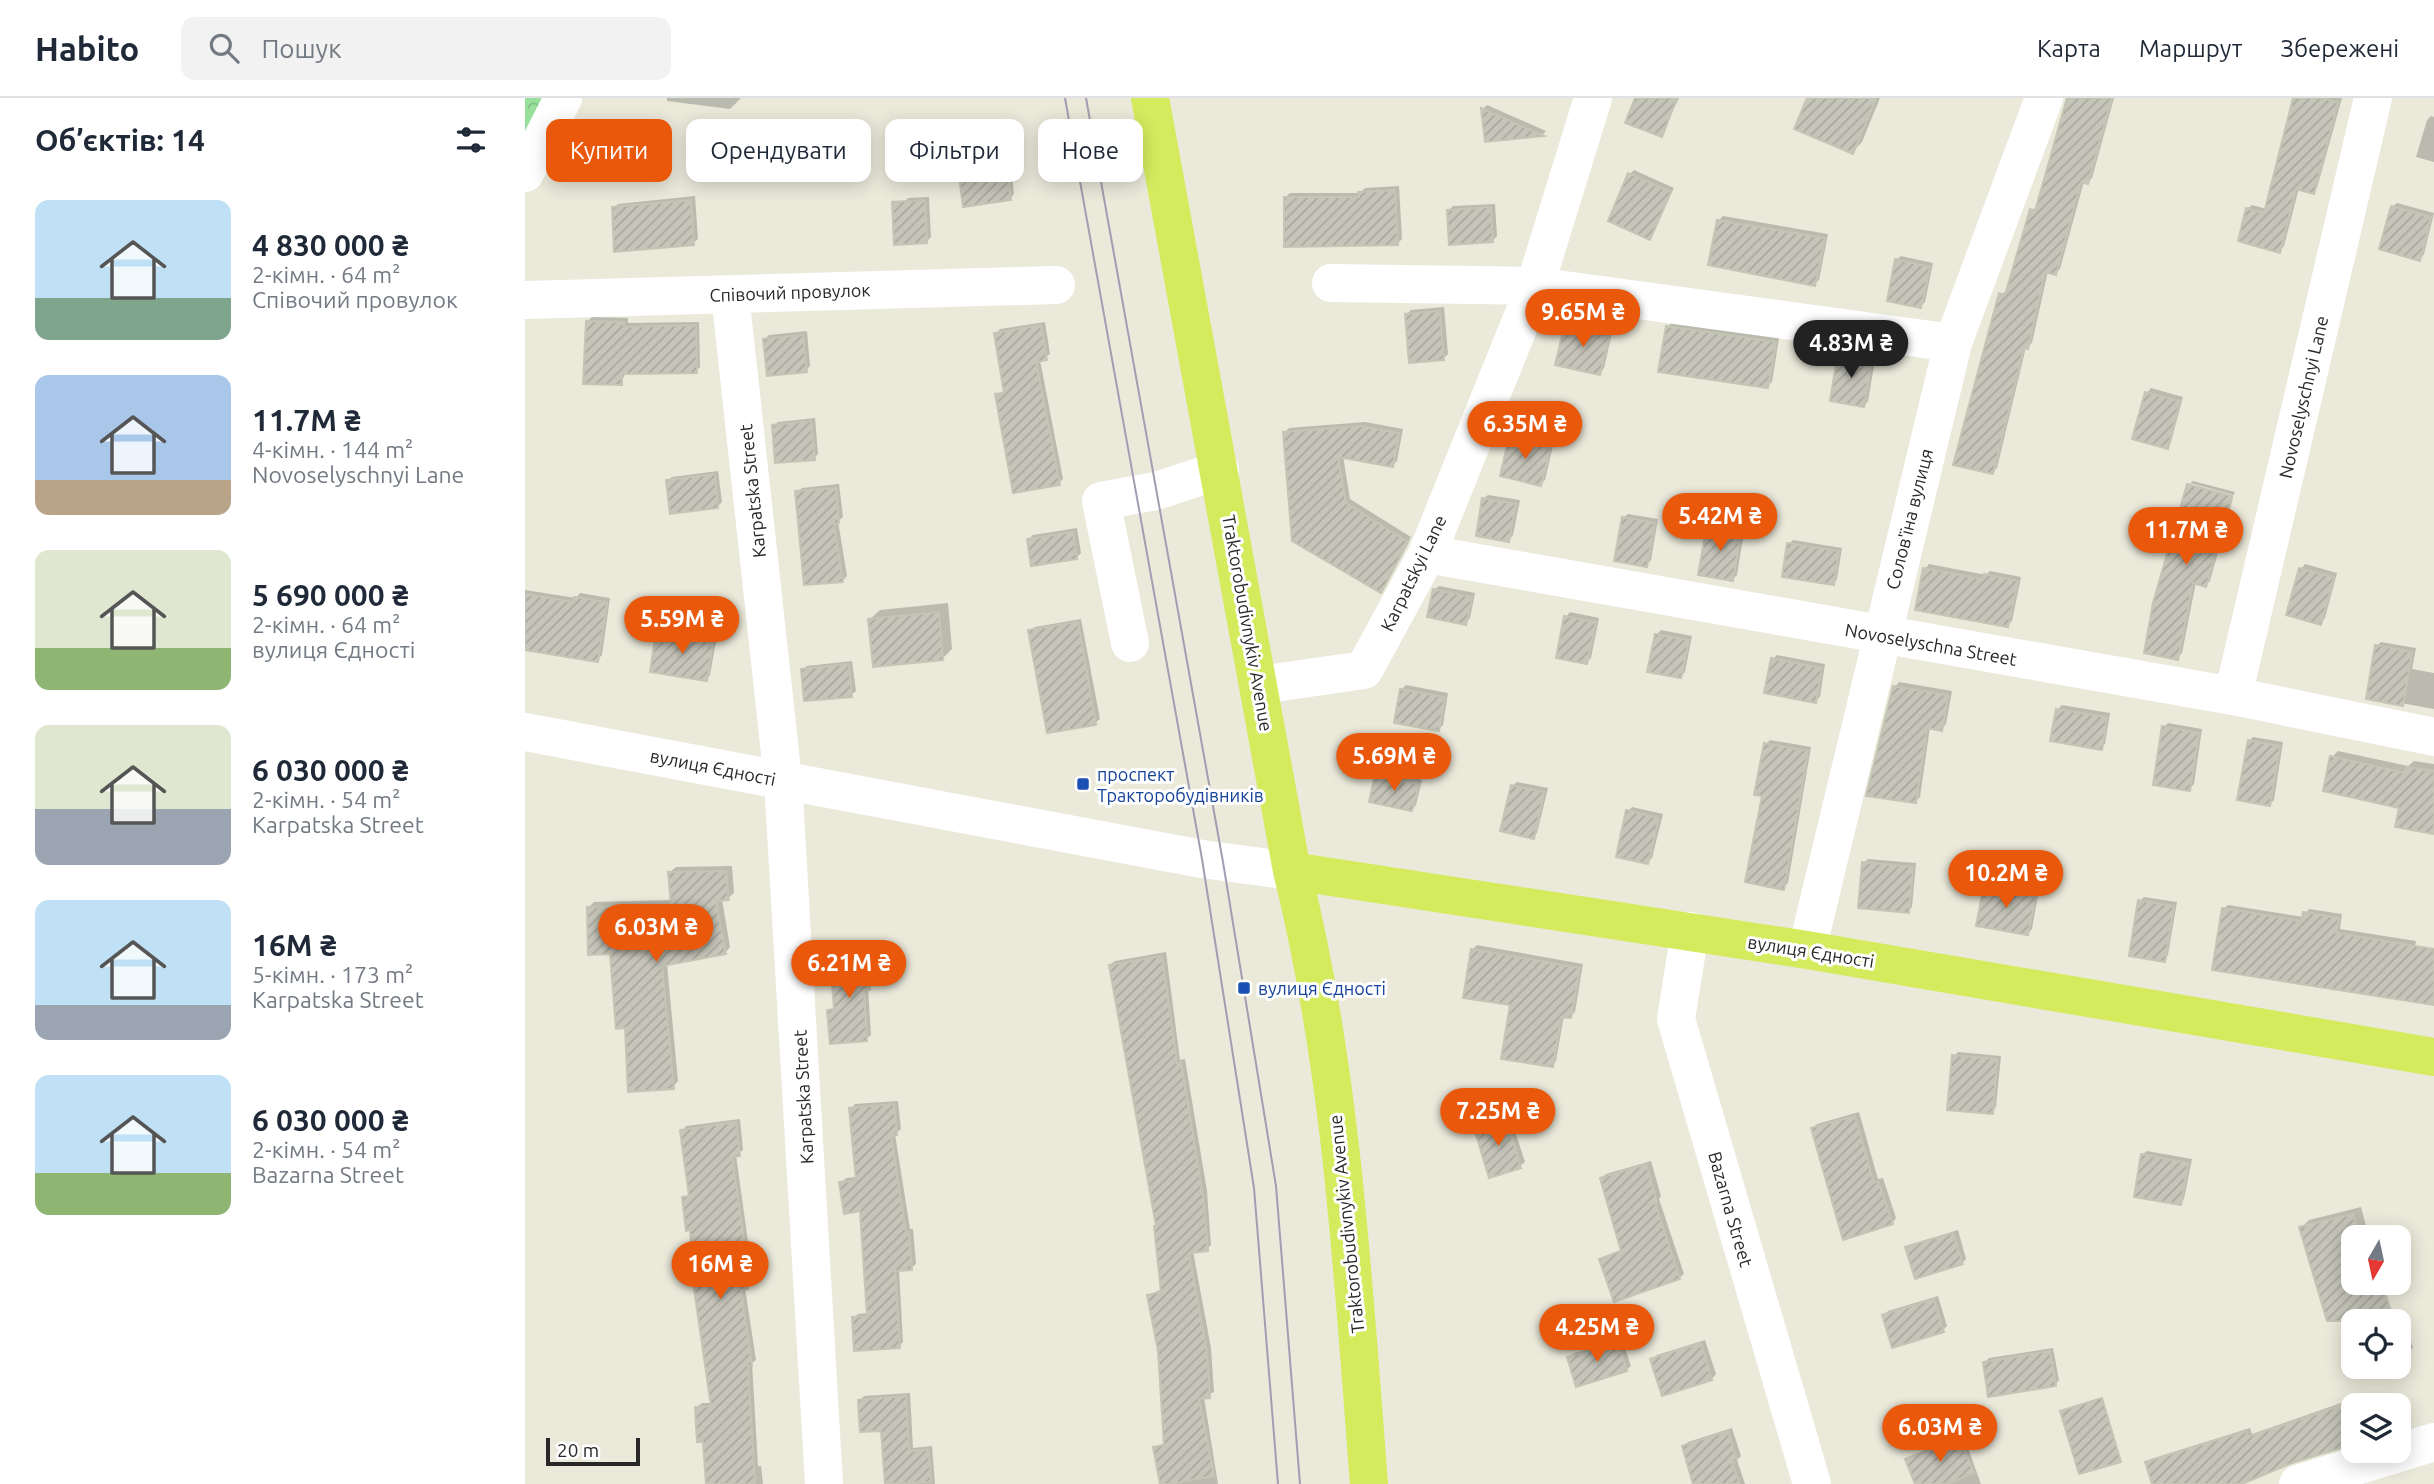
<!DOCTYPE html>
<html lang="uk">
<head>
<meta charset="utf-8">
<style>
	:root { --surface:#fff; --page:#f2f2f3; --text:#1f2937; --muted:#747a83; --line:#e0e1e3; --accent:#ea580c }
	body { margin:0; font-family:Ubuntu,sans-serif; background:var(--page); color:var(--text); height:100vh; display:flex; flex-direction:column; font-size:26px; white-space:nowrap }
	* { box-sizing:border-box; margin:0 }
	p { font-size:23px; color:var(--muted) }
	.icon { flex:none; width:38px; height:38px; fill:none; stroke:currentColor; stroke-width:2; stroke-linecap:round; stroke-linejoin:round }
	.map { position:relative; flex:1; overflow:hidden }
	.side { display:flex; flex-direction:column; background:var(--surface); width:525px }
	.side>* { flex:none }
	.hud { position:absolute; left:21px; top:21px; width:665px; height:63px; display:flex; gap:14px }
	.needle { width:46px; rotate:189deg }
	.buttons { position:absolute; left:1816px; top:1127px; display:grid; gap:14px }
	.buttons a { display:grid; place-items:center; width:70px; height:70px; border-radius:14px; background:var(--surface); box-shadow:0 4px 18px #0003; font-size:35px }
	.scale { position:absolute; left:21px; bottom:18px; width:94px; box-sizing:border-box; padding-left:7px; border:4px solid #282828; border-top:0; font-size:19px; line-height:24px; white-space:nowrap; color:#282828; -webkit-text-stroke:5px #fff; paint-order:stroke }
	.price { position:absolute; translate:-50% -60px; padding:0 16px; border-radius:24px; background:var(--accent); color:#fff; font-size:23px; line-height:46px; filter:drop-shadow(0 2px 4px #0008) }
	.price::after { content:''; position:absolute; left:50%; top:42px; width:21px; height:16px; margin-left:-10px; background:inherit; clip-path:polygon(0 0,100% 0,50% 100%) }
	.price.selected { background:#222; color:#fff }
	ul { padding:0; list-style:none }
	li { display:flex; align-items:center; gap:21px; height:175px; padding:0 35px }
	li span { display:grid; place-items:center; flex:none; width:196px; height:140px; border-radius:14px; color:#555 }
	li>.icon { margin-inline-start:auto }
	span .icon { width:84px; height:84px; fill:#fffc; stroke-width:1 }
	li b { font-size:30px }
	h2 { display:flex; justify-content:space-between; align-items:center; height:84px; padding:0 35px; font-size:30px }
	.pill { padding:0 24px; border-radius:14px; background:var(--surface); box-shadow:0 4px 18px #0003; font-size:24px; line-height:63px }
	.pill.selected { background:var(--accent); color:#fff }
	header { display:flex; align-items:center; gap:42px; box-sizing:border-box; height:98px; padding:0 35px; background:var(--surface); border-bottom:2px solid var(--line) }
	header strong { font-size:33px }
	nav { display:flex; gap:38px; margin-inline-start:auto; font-size:24px }
	.search { width:490px; height:63px; background:var(--page); display:flex; align-items:center; gap:18px; box-sizing:border-box; padding:0 24px; border-radius:14px; color:var(--muted); font-size:26px }
	main { display:flex; flex:1; min-height:0 }
	.map>svg:first-child { display:block }
	.forest { fill:url(#forest-crowns) }
	.shadow { fill:#0003 }
	.building { fill:url(#building-hatch); stroke:#c4c5b4; stroke-width:2 }
	.lines { fill:none; stroke-linecap:round; stroke-linejoin:round }
	.minor { stroke:#fff; stroke-width:38 }
	.major { stroke:#d5eb5e; stroke-width:38 }
	.tram { stroke:#a29db2; stroke-width:2 }
	.transit-dot { fill:#1a4fb4; stroke:#fff; stroke-width:2.5 }
	.labels { text-anchor:middle; dominant-baseline:central; stroke-width:6; stroke-linejoin:round; paint-order:stroke }
	.street-label { font-size:18px; fill:#282828; stroke:#fff }
	.transit-label { font-size:18px; fill:#164399; stroke:#fff; text-anchor:start }
</style>
</head>
<body>
<header>
<strong>Habito</strong>
<div class="search"><svg class="icon" aria-label="search" viewBox="0 0 24 24"><circle cx="10" cy="10" r="6"/><path d="M15 15l6 6"/></svg>Пошук</div>
<nav><a>Карта</a><a>Маршрут</a><a>Збережені</a></nav>
</header>
<main>
<section class="side">
<h2>Об’єктів: 14<svg class="icon" aria-label="filters" viewBox="0 0 24 24"><path d="M4 7h16M4 17h16"/><circle cx="9" cy="7" r="2"/><circle cx="15" cy="17" r="2"/></svg></h2>
<ul>
<li><span style="background:linear-gradient(#bfe0f5 70%,#7fa58c 0)"><svg class="icon" aria-label="home" viewBox="0 0 24 24"><path d="M3 11l9-7 9 7M6 9v11h12V9"/></svg></span><div><b>4 830 000 ₴</b><p>2-кімн. · 64 m²</p><p>Співочий провулок</p></div></li>
<li><span style="background:linear-gradient(#a9c7e8 75%,#b9a48a 0)"><svg class="icon" aria-label="home" viewBox="0 0 24 24"><path d="M3 11l9-7 9 7M6 9v11h12V9"/></svg></span><div><b>11.7M ₴</b><p>4-кімн. · 144 m²</p><p>Novoselyschnyi Lane</p></div></li>
<li><span style="background:linear-gradient(#dfe7d0 70%,#8fb573 0)"><svg class="icon" aria-label="home" viewBox="0 0 24 24"><path d="M3 11l9-7 9 7M6 9v11h12V9"/></svg></span><div><b>5 690 000 ₴</b><p>2-кімн. · 64 m²</p><p>вулиця Єдності</p></div></li>
<li><span style="background:linear-gradient(#dfe7d0 60%,#9aa5b1 0)"><svg class="icon" aria-label="home" viewBox="0 0 24 24"><path d="M3 11l9-7 9 7M6 9v11h12V9"/></svg></span><div><b>6 030 000 ₴</b><p>2-кімн. · 54 m²</p><p>Karpatska Street</p></div></li>
<li><span style="background:linear-gradient(#bfe0f5 75%,#9aa5b1 0)"><svg class="icon" aria-label="home" viewBox="0 0 24 24"><path d="M3 11l9-7 9 7M6 9v11h12V9"/></svg></span><div><b>16M ₴</b><p>5-кімн. · 173 m²</p><p>Karpatska Street</p></div></li>
<li><span style="background:linear-gradient(#bfe0f5 70%,#8fb573 0)"><svg class="icon" aria-label="home" viewBox="0 0 24 24"><path d="M3 11l9-7 9 7M6 9v11h12V9"/></svg></span><div><b>6 030 000 ₴</b><p>2-кімн. · 54 m²</p><p>Bazarna Street</p></div></li>
</ul>
</section>
<div class="map">
<svg width="1909" height="1386" viewBox="0 0 1909 1386">
	<defs>
		<pattern id="forest-crowns" width="20" height="18" patternUnits="userSpaceOnUse" patternTransform="scale(1.75)"><rect width="20" height="18" fill="#97df9b"/><path d="M2 6a3 3 0 1 1 6 0M12 15a3 3 0 1 1 6 0" fill="none" stroke="#82bf86"/></pattern>
		<pattern id="building-hatch" width="6" height="6" patternUnits="userSpaceOnUse" patternTransform="scale(1.75)"><rect width="6" height="6" fill="#c5c5b9"/><path d="M-1 1l2-2M0 6l6-6M5 7l2-2" fill="none" stroke="#a9a99f"/></pattern>
	</defs>
	<rect width="100%" height="100%" fill="#eae9da"/>
	<path class="forest" d="M0 0H24L0 48Z"/>
	<path class="shadow" d="M142 0H216L205 11 142 3Z
		M1112 0H1154L1136 37Z
		M1284 0H1355L1337 44 1327 54Z
		M1547 0H1589L1567 80 1563 84 1559 83 1535 171 1530 175 1523 173 1507 245 1501 249 1472 370 1467 374 1475 196 1483 193 1506 112 1513 109Z
		M1770 0H1817L1792 90 1788 94 1774 90 1759 148 1754 153 1722 111 1727 107 1742 111Z
		M962 7 1021 33 1018 36 962 42 958 11Z
		M1906 18 1909 19V64L1891 59 1902 22Z
		M486 68 489 96 485 101 435 79 440 74Z
		M1109 72 1149 90 1124 140 1105 76Z
		M874 88 877 141 872 146 761 99 765 95H835L840 90Z
		M170 98 173 141 168 145 89 110 93 106Z
		M404 99 406 139 402 143 379 104 383 100Z
		M1872 105 1909 115 1899 156 1895 161 1867 109Z
		M970 106 972 138 967 143 924 112 928 108Z
		M1198 118 1303 136 1294 182 1289 186 1194 122Z
		M1376 158 1408 165 1400 204 1396 208 1371 162Z
		M919 209 923 256 919 260 882 216 886 212Z
		M67 219 103 220V225L174 224 175 269 171 273 101 274 96 285 63 223Z
		M1046 222 1088 231 1079 270 1075 275 1041 226Z
		M520 224 525 256 515 262 538 381 534 385 472 297 480 292 471 236 475 231Z
		M1147 224 1254 240 1247 284 1242 288 1143 229Z
		M282 233 285 268 281 272 240 241 244 237Z
		M1319 250 1351 256 1343 303 1339 308 1314 255Z
		M1626 290 1658 299 1646 344 1642 349 1622 295Z
		M290 320 293 356 289 360 249 328 253 324Z
		M840 324 878 331 872 363 868 367 818 358 825 401 886 439 856 493 760 334 764 330Z
		M990 335 1029 344 1020 382 1016 386 986 340Z
		M193 373 197 404 193 408 143 383 147 379Z
		M1668 383 1710 394 1709 397 1665 385Z
		M314 386 318 419 313 423 322 478 318 482 280 485 272 394 277 390Z
		M1664 389 1708 400 1685 483 1681 487 1671 484 1657 555 1652 560Z
		M963 397 995 402 988 437 984 442 958 401Z
		M1103 416 1133 421 1126 462 1121 467 1098 420Z
		M1188 423 1220 428 1212 477 1208 481 1184 427Z
		M552 430 556 455 551 460 504 441 508 437Z
		M1268 442 1317 450 1312 481 1308 486 1264 446Z
		M1404 466 1461 477 1465 473 1496 479 1487 523 1483 527 1400 471Z
		M1780 466 1812 475 1800 520 1796 525 1776 471Z
		M914 488 950 495 945 520 940 525 909 492Z
		M0 492 51 500 55 495 85 500 77 557 72 562 0 551Z
		M423 505 427 551 417 561 345 521 355 512Z
		M1045 514 1074 520 1066 560 1062 564 1041 519Z
		M556 521 575 621 570 625 505 533 510 529Z
		M137 529 192 538 185 577 181 582 133 534Z
		M1136 532 1167 538 1160 574 1156 578 1131 537Z
		M1856 544 1891 550 1887 571 1909 575V611L1843 599 1852 548Z
		M1252 557 1300 566 1295 599 1291 603 1248 561Z
		M327 563 331 593 326 597 277 572 282 568Z
		M1374 584 1427 593 1421 626 1417 631 1405 629 1395 699 1391 703 1370 589Z
		M881 587 923 595 918 627 914 631 876 592Z
		M1537 607 1585 615 1580 646 1576 650 1533 611Z
		M1643 625 1677 631 1669 686 1664 691 1639 629Z
		M1728 639 1758 644 1749 702 1745 706 1724 643Z
		M1245 642 1286 649 1263 785 1258 790 1239 697 1241 646Z
		M1813 653 1883 668 1889 663 1909 666V734L1807 659Z
		M856 673 897 682 891 707 887 711 851 677Z
		M992 684 1023 690 1012 735 1008 739 987 688Z
		M1107 709 1138 716 1127 760 1123 764 1103 713Z
		M1343 761 1391 765 1387 809 1383 813 1339 765Z
		M207 768 209 795 203 800 197 801 205 849 200 855 142 866 153 983 148 989 101 928 87 854 64 809 69 804 147 802 145 774 151 769Z
		M1465 782 1514 791 1507 831 1503 835 1461 787Z
		M1619 799 1652 804 1643 857 1639 862 1615 803Z
		M1703 807 1779 819 1784 811 1817 816 1815 831 1891 843 1890 848 1909 851V907L1698 811Z
		M952 847 1058 866 1050 914 1046 918 1039 917 1031 963 1027 967 948 851Z
		M347 854 349 886 343 890 346 937 341 941 304 913 310 908 306 861 311 857Z
		M641 854 655 962 660 961 682 1093 686 1147 682 1151 668 1153 686 1250 689 1294 679 1299 693 1386H641L630 1350 641 1344 635 1253 624 1197 637 1191 633 1126 585 867 590 863Z
		M1433 954 1476 958 1471 1009 1467 1014 1429 958Z
		M373 1003 376 1031 370 1036 385 1131H388L391 1166 386 1170 374 1171 378 1244 374 1248 329 1220 333 1216 343 1215 336 1111 316 1085 321 1080 333 1079 326 1011 330 1006Z
		M1334 1014 1353 1081 1358 1080 1371 1120 1367 1125 1288 1030 1292 1026Z
		M985 1017 1000 1064 995 1068 951 1030Z
		M215 1021 218 1052 211 1057 224 1151 226 1185 220 1190 231 1262 227 1265 233 1368H236L238 1386H182L179 1342 172 1309 177 1305H187L167 1130 158 1100 166 1095 157 1033 161 1028Z
		M1622 1053 1667 1061 1659 1101 1655 1105 1617 1057Z
		M1126 1063 1136 1098 1134 1101 1159 1176 1154 1180 1076 1161 1097 1151 1076 1081 1081 1076Z
		M1836 1109 1844 1139H1829V1185H1857L1867 1218 1877 1215 1888 1250 1874 1260V1223H1829L1811 1199 1776 1130 1784 1122Z
		M1433 1132 1441 1161 1437 1165 1382 1150 1387 1146Z
		M1413 1198 1422 1228 1418 1232 1359 1217 1363 1213Z
		M1097 1241 1106 1268 1101 1272 1044 1260 1049 1255Z
		M1180 1242 1191 1276 1187 1281 1127 1262 1132 1257Z
		M1528 1250 1534 1282 1530 1287 1460 1264 1464 1260Z
		M1833 1269H1846L1834 1273Z
		M385 1295 388 1350 407 1348 410 1386H361L357 1331 335 1302 339 1298Z
		M1819 1304 1829 1333 1827 1345 1706 1386H1629L1622 1365 1626 1361 1725 1330 1727 1336Z
		M1207 1330 1216 1358 1212 1362 1220 1386H1170L1159 1348 1163 1344Z
		M1438 1336 1456 1386H1392L1382 1362Z"/>
	<path class="building" d="M1110 0H1152L1137 39 1100 25Z
		M1282 0H1351L1328 56 1269 31Z
		M1542 0H1587L1563 86 1556 84 1531 177 1520 174 1503 251 1499 250 1468 376 1428 367 1474 195 1480 197 1505 111 1510 113Z
		M1768 0H1797L1813 4 1789 96 1771 91 1755 155 1713 143 1721 110 1739 115Z
		M956 10 1019 38 960 44Z
		M482 72 486 102 438 109 434 78Z
		M1103 75 1146 94 1125 142 1083 123Z
		M870 92 873 147 759 149V99H834L833 94Z
		M166 102 169 147 89 154 87 109Z
		M400 102 402 145 369 147 367 104Z
		M1866 108 1906 119 1895 163 1854 151Z
		M966 109 968 144 924 147 922 112Z
		M1192 122 1300 140 1290 188 1183 167Z
		M1370 161 1405 169 1396 210 1362 203Z
		M915 213 919 262 884 265 880 216Z
		M61 223 99 224V229L171 227 172 275 97 276V287L58 286Z
		M1040 225 1085 235 1075 277 1030 267Z
		M516 227 522 262 511 264 535 387 488 395 470 296 479 295 469 235Z
		M1141 228 1251 244 1243 290 1133 274Z
		M278 237 282 274 242 278 238 241Z
		M1313 254 1347 260 1339 309 1305 303Z
		M1620 294 1655 303 1643 351 1607 341Z
		M286 323 290 362 250 365 247 327Z
		M835 328 874 335 868 369 813 359 821 405 883 444 856 495 767 443 758 334Z
		M984 339 1026 348 1016 388 975 378Z
		M190 376 193 410 145 416 141 382Z
		M1662 386 1707 398 1681 489 1668 485 1653 562 1619 555 1628 505Z
		M311 390 314 425 309 426 318 484 279 487 270 393Z
		M957 400 991 406 984 444 951 438Z
		M1097 419 1130 425 1122 469 1089 463Z
		M1182 426 1216 432 1208 483 1173 477Z
		M548 434 552 461 506 468 502 441Z
		M1262 445 1314 453 1309 487 1257 479Z
		M1398 470 1458 481 1459 476 1493 483 1483 529 1390 512Z
		M1774 470 1809 479 1796 527 1761 517Z
		M908 491 947 499 941 527 902 519Z
		M0 496 48 504 49 499 82 504 73 564 0 552Z
		M414 514 418 562 348 569 343 521Z
		M1039 518 1071 524 1062 566 1031 560Z
		M553 524 571 627 522 635 503 532Z
		M131 533 188 542 182 583 125 574Z
		M1130 536 1164 542 1156 580 1122 574Z
		M1850 547 1887 554 1878 608 1841 601Z
		M1246 560 1297 570 1291 605 1239 595Z
		M324 566 327 599 279 603 276 571Z
		M1368 588 1423 597 1417 633 1402 630 1391 705 1341 698Z
		M875 591 920 599 914 633 869 625Z
		M1531 611 1582 619 1577 652 1525 643Z
		M1637 628 1674 635 1665 693 1628 687Z
		M1723 642 1755 648 1745 708 1712 702Z
		M1239 645 1283 653 1259 792 1220 784 1237 698 1229 697Z
		M1805 658 1880 675 1881 669 1909 673V736L1870 729 1874 710 1798 693Z
		M850 677 894 686 887 713 844 704Z
		M986 687 1019 694 1009 741 975 733Z
		M1101 712 1134 720 1123 766 1091 759Z
		M1337 764 1388 769 1384 815 1333 810Z
		M201 773 204 802 191 803 201 856 137 868 149 991 103 994 100 930 91 931 85 856 63 857 62 809 146 807 143 774Z
		M1459 786 1511 795 1503 837 1451 828Z
		M1613 802 1649 808 1640 864 1604 858Z
		M1697 810 1776 823 1778 814 1814 820 1811 835 1909 851V907L1687 872Z
		M946 851 1055 870 1046 920 1036 919 1028 969 976 961 985 907 938 900Z
		M343 858 345 892H339L342 943 305 946 302 912 309 911 305 860Z
		M637 858 652 965 656 964 678 1098 683 1153 664 1155 682 1255 685 1300 674 1301 689 1378 645 1386H635L628 1349 639 1347 633 1253 622 1197 636 1194 629 1128H631L584 867Z
		M1427 957 1472 961 1468 1016 1422 1012Z
		M369 1006 372 1037 366 1038 381 1135 384 1134 387 1172 370 1173 375 1250 329 1253 327 1219 342 1218 335 1113 319 1116 314 1084 331 1082 324 1010Z
		M1330 1018 1349 1085 1353 1083 1368 1126 1318 1142 1286 1030Z
		M981 1020 996 1070 964 1080 949 1030Z
		M211 1024 215 1058 207 1059 221 1156 223 1191 216 1192 227 1268H223L230 1386H181L178 1344H172L170 1309 186 1308 169 1191 165 1132 161 1133 157 1099 164 1098 155 1032Z
		M1616 1056 1663 1065 1656 1107 1609 1099Z
		M1121 1066 1132 1104 1130 1105 1155 1181 1089 1204 1074 1161 1096 1153 1075 1080Z
		M1828 1116 1835 1139H1829V1185H1857L1869 1223H1829V1262L1817 1223H1802L1774 1129Z
		M1428 1135 1438 1166 1390 1181 1380 1149Z
		M1409 1201 1419 1234 1367 1250 1357 1217Z
		M1093 1244 1102 1273 1051 1289 1042 1259Z
		M1176 1245 1187 1282 1137 1298 1125 1261Z
		M1525 1253 1531 1288 1463 1299 1458 1264Z
		M381 1298 384 1353 404 1352 406 1384 360 1386 356 1333 335 1334 333 1302Z
		M1577 1300 1596 1364 1554 1376 1535 1313Z
		M1829 1303V1346L1767 1365 1717 1386H1627L1620 1364 1721 1333 1723 1339Z
		M1203 1333 1212 1363 1207 1365 1215 1386H1168L1157 1348Z
		M1434 1339 1449 1375 1422 1386H1390L1380 1361Z"/>
	<g class="lines">
		<path class="minor" d="M0 75 38 0
			M806 185 1010 188 1428 245
			M205 196 258 682 299 1386
			M0 202 531 187
			M902 456 1708 598 1909 639
			M605 545 576 403 631 393 695 372
			M735 587 839 572 902 456 1010 188 1068 0
			M1708 598 1848 0
			M0 634 677 761 767 773
			M1165 833 1151 921 1287 1386
			M1282 852 1428 245 1519 0
			M1773 1386 1909 1344"/>
		<path class="major" d="M625 0 767 773C817 973 828 1181 844 1386
			M767 773 1282 852 1909 959"/>
		<path class="tram" d="M540 0 677 761 729 1090 753 1386
			M561 0 698 764 751 1088 775 1386"/>
	</g>
	<g class="transit-dot">
		<rect x="551" y="679" width="14" height="14" rx="3.5"/>
		<rect x="712" y="883" width="14" height="14" rx="3.5"/>
	</g>
	<g class="labels">
		<g class="street-label">
			<text transform="translate(265 194) rotate(-2)">Співочий провулок</text>
			<text transform="translate(1778 299) rotate(-77)">Novoselyschnyi Lane</text>
			<text transform="translate(227 393) rotate(-96)">Karpatska Street</text>
			<text transform="translate(1384 421) rotate(-76)">Солов'їна вулиця</text>
			<text transform="translate(888 475) rotate(-64)">Karpatskyi Lane</text>
			<text transform="translate(723 525) rotate(80)">Traktorobudivnykiv Avenue</text>
			<text transform="translate(1406 546) rotate(10)">Novoselyschna Street</text>
			<text transform="translate(188 669) rotate(11)">вулиця Єдності</text>
			<text transform="translate(1286 853) rotate(9)">вулиця Єдності</text>
			<text transform="translate(278 999) rotate(-93)">Karpatska Street</text>
			<text transform="translate(1206 1111) rotate(74)">Bazarna Street</text>
			<text transform="translate(821 1126) rotate(-96)">Traktorobudivnykiv Avenue</text>
		</g>
		<g class="transit-label">
			<text x="572" y="676">проспект<tspan x="572" dy="21">Тракторобудівників</tspan></text>
			<text x="733" y="890">вулиця Єдності</text>
		</g>
	</g>
</svg>
<div class="buttons">
<a><svg class="needle" viewBox="-14 -14 28 28"><path d="M0-13l5 13h-10z" fill="#e53935"/><path d="M0 13l5-13h-10z" fill="#747a83"/></svg></a>
<a><svg class="icon" aria-label="locate" viewBox="0 0 24 24"><circle cx="12" cy="12" r="6"/><path d="M12 2v4M12 18v4M2 12h4M18 12h4"/></svg></a>
<a><svg class="icon" aria-label="layers" viewBox="0 0 24 24"><path d="M12 4l9 5-9 5-9-5zM3 14l9 5 9-5"/></svg></a>
</div>
<div class="scale">20 m</div>
<b class="price" style="left:1058px;top:251px">9.65M ₴</b>
<b class="price selected" style="left:1326px;top:282px">4.83M ₴</b>
<b class="price" style="left:1000px;top:363px">6.35M ₴</b>
<b class="price" style="left:1195px;top:455px">5.42M ₴</b>
<b class="price" style="left:1661px;top:469px">11.7M ₴</b>
<b class="price" style="left:157px;top:558px">5.59M ₴</b>
<b class="price" style="left:869px;top:695px">5.69M ₴</b>
<b class="price" style="left:1481px;top:812px">10.2M ₴</b>
<b class="price" style="left:131px;top:866px">6.03M ₴</b>
<b class="price" style="left:324px;top:902px">6.21M ₴</b>
<b class="price" style="left:973px;top:1050px">7.25M ₴</b>
<b class="price" style="left:195px;top:1203px">16M ₴</b>
<b class="price" style="left:1072px;top:1266px">4.25M ₴</b>
<b class="price" style="left:1415px;top:1366px">6.03M ₴</b>
<div class="hud">
<a class="pill selected">Купити</a>
<a class="pill">Орендувати</a>
<a class="pill">Фільтри</a>
<a class="pill">Нове</a>
</div>
</div>
</main>
</body>
</html>
